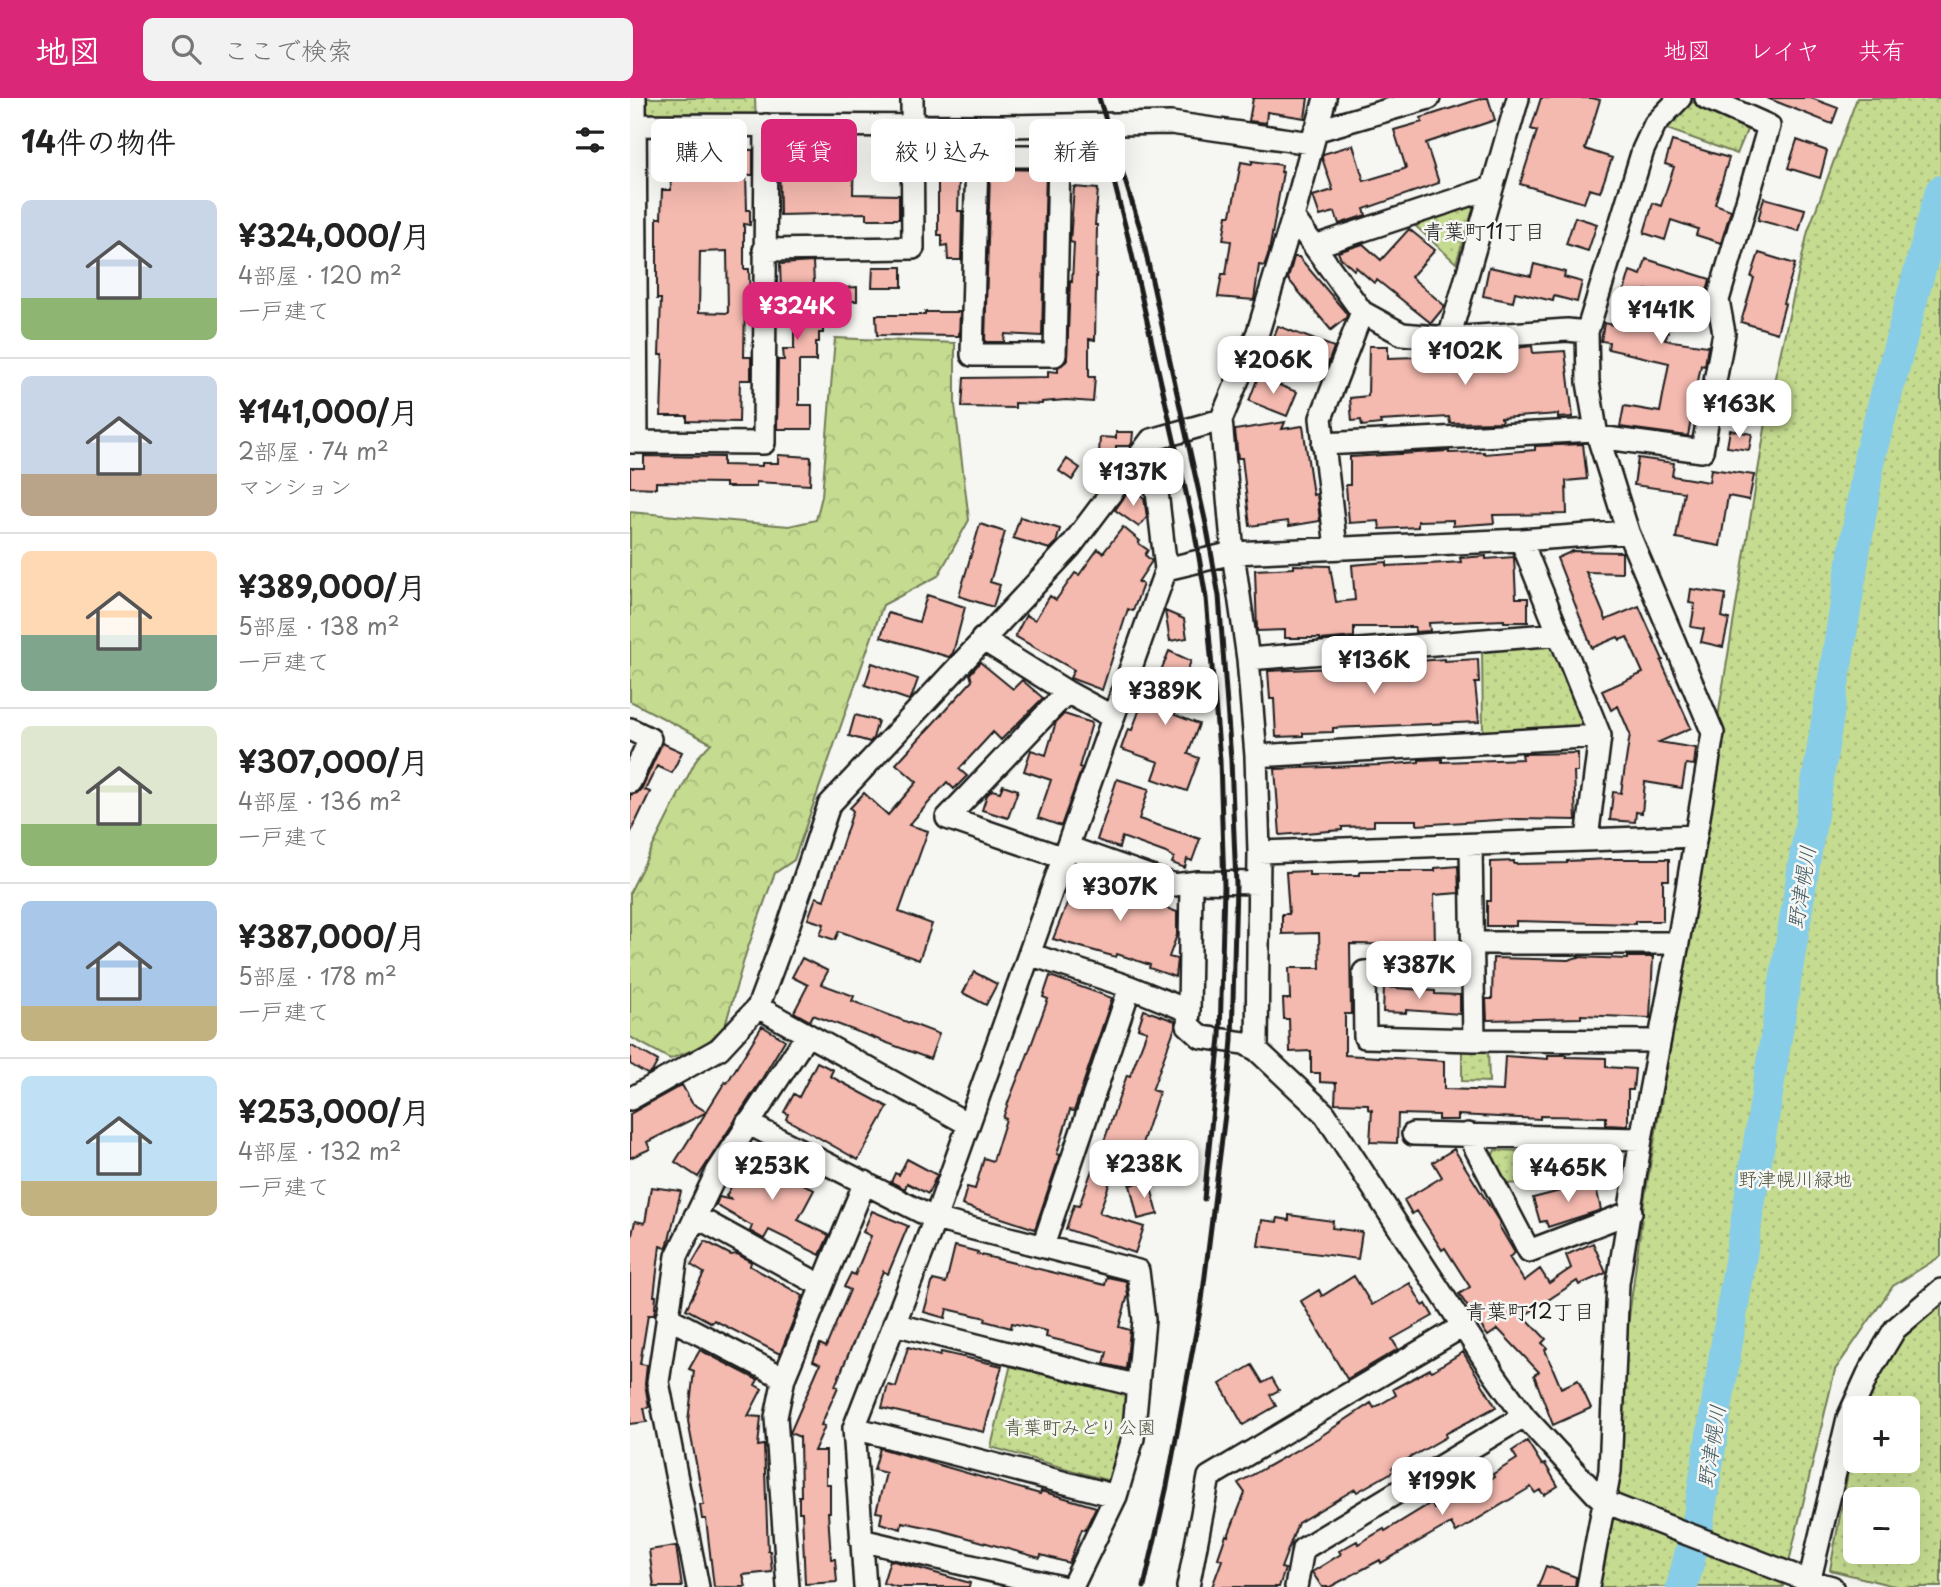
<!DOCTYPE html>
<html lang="ja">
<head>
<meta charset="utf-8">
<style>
	:root { --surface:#fff; --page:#f2f2f2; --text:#222; --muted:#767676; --line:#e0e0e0; --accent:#db2777 }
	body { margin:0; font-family:"Playpen Sans","Klee One",sans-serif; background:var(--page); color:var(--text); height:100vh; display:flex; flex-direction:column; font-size:26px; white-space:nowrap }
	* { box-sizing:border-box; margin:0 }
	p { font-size:23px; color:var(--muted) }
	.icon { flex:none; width:38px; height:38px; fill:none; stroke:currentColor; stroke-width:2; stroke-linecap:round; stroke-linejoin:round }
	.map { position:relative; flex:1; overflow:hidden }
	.sheet { display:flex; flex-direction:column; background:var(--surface); width:630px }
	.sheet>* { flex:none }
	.banner { position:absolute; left:21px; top:21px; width:665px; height:63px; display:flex; gap:14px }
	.tools { position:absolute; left:1213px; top:1298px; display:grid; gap:14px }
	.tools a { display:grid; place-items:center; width:77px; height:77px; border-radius:10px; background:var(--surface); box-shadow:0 7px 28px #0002; font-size:35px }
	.price { position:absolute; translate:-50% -60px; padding:0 16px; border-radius:14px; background:#fff; color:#222; font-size:23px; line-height:46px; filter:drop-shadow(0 2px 4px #0008) }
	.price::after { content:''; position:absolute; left:50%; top:42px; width:21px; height:16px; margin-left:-10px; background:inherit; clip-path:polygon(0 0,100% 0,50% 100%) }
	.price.selected { background:var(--accent); color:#fff }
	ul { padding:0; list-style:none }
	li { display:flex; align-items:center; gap:21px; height:175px; padding:0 21px }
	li+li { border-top:2px solid var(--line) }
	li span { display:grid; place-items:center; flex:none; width:196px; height:140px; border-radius:10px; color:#555 }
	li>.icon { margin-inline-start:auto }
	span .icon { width:84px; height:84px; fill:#fffc; stroke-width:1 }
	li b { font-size:30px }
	h2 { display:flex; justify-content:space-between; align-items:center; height:84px; padding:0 21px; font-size:30px }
	.chip { padding:0 24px; border-radius:10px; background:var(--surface); box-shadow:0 7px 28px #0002; font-size:24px; line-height:63px }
	.chip.selected { background:var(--accent); color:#fff }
	header { display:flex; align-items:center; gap:42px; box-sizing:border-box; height:98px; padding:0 35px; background:var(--accent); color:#fff }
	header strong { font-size:33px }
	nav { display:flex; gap:38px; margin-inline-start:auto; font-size:24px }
	.search { width:490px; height:63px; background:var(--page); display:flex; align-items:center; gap:18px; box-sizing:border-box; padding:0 24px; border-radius:10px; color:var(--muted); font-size:26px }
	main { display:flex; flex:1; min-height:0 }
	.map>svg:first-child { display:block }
	.forest { fill:url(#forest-crowns); stroke:#707c56; stroke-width:2 }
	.park { fill:url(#park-dots); stroke:#707c56; stroke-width:2; fill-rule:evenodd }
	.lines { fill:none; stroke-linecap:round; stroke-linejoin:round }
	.river { stroke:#87cde8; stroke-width:32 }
	.building { fill:#f4b9af; stroke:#1c1c1c; stroke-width:2; fill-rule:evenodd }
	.minor-casing { stroke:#1c1c1c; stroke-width:26 }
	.minor { stroke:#f6f6f2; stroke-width:21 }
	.rail { stroke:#1c1c1c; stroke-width:5 }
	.labels { text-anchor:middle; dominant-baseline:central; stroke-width:5; stroke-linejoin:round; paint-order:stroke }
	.park-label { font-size:19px; fill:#4f553f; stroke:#f6f6f2 }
	.neighbourhood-label { font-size:21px; fill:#1c1c1c; stroke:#f6f6f2 }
	.water-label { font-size:21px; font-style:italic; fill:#415a63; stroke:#f6f6f2 }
</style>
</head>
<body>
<header>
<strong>地図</strong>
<div class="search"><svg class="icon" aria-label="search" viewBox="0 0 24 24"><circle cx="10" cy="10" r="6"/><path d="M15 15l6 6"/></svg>ここで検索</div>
<nav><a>地図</a><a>レイヤ</a><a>共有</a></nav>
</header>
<main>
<section class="sheet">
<h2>14件の物件<svg class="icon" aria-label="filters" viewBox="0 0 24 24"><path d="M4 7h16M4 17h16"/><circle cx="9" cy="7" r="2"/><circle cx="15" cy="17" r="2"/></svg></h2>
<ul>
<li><span style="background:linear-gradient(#c9d6e8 70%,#8fb573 0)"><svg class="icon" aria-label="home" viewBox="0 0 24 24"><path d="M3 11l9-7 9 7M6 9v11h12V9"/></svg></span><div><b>¥324,000/月</b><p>4部屋 · 120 m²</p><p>一戸建て</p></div></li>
<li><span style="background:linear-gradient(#c9d6e8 70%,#b9a48a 0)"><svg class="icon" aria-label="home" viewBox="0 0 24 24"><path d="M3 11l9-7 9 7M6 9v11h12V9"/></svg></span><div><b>¥141,000/月</b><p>2部屋 · 74 m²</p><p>マンション</p></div></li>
<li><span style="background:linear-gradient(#ffd9b3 60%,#7fa58c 0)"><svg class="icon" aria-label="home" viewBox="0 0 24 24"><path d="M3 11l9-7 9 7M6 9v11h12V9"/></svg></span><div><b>¥389,000/月</b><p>5部屋 · 138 m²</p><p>一戸建て</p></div></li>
<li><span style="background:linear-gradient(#dfe7d0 70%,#8fb573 0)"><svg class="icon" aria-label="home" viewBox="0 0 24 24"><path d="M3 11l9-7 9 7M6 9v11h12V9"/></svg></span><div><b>¥307,000/月</b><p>4部屋 · 136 m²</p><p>一戸建て</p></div></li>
<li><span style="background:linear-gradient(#a9c7e8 75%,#c2b280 0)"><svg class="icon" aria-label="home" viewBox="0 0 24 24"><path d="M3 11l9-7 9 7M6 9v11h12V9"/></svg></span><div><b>¥387,000/月</b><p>5部屋 · 178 m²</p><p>一戸建て</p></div></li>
<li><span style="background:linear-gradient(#bfe0f5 75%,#c2b280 0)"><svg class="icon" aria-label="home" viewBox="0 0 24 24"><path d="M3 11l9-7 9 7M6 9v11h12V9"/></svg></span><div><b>¥253,000/月</b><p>4部屋 · 132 m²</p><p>一戸建て</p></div></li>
</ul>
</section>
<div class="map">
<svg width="1311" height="1489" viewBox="0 0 1311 1489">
	<defs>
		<pattern id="forest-crowns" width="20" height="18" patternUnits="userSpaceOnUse" patternTransform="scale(1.75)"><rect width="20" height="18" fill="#c5db90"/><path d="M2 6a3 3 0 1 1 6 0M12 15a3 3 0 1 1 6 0" fill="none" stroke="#a9bb7c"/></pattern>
		<pattern id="park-dots" width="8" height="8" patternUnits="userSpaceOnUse" patternTransform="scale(1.75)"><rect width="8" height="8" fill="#c5db90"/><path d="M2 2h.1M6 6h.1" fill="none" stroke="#a9bb7c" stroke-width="1.8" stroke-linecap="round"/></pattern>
	</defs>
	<rect width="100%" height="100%" fill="#f6f6f2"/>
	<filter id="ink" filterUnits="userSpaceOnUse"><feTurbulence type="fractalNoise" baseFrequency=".0143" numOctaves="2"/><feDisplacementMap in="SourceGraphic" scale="14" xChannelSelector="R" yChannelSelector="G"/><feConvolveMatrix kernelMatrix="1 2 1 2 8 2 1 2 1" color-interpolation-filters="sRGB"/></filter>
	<g filter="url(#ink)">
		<path class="forest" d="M205 240 325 245V307L339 422 308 478 253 507 164 762 145 775 116 855 95 928 75 947 40 961 0 939V794L67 660 81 645 0 603V414L159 428 186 422 192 398Z"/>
		<path class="park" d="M5 0H125L126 27H4Z
			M1227 0H1311V1158L1263 1188 1205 1272 1153 1489H964L1014 1104 1058 847 1090 606 1139 306 1178 133Z
			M1063 4 1119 27 1107 56 1037 31 1046 17Z
			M439 45 465 46 463 77 439 76Z
			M846 102 826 165 781 124Z
			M921 547 958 631 853 634 852 552Z
			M832 950H858L859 984 832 983Z
			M865 1052 894 1053V1085L872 1086 859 1064Z
			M1311 1201V1489H1268L1200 1472 1225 1336V1363H1278V1311H1233L1247 1279 1271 1239ZM1225 1402H1278V1454H1225Z
			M381 1266 499 1294 494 1342 483 1384 361 1349Z"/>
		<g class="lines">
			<path class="river" d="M1052 1489 1067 1430 1240 357 1311 93"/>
		</g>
		<path class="building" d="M623 0H678L675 20 637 14 636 25 619 23Z
			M853 0H858L865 22 796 45 809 85 734 111 736 117 709 126 705 114 690 118 683 98 703 92 692 60 693 56 723 47 734 83 774 71 776 70 764 32 792 24 791 20Z
			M911 0H962L970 2 955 51 982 60 970 94 959 91 954 105 890 86 907 33 901 31Z
			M1137 0H1181L1208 10 1202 26Z
			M1167 42 1197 53 1190 80 1158 70Z
			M1042 43 1099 60 1085 106 1101 112 1091 145 1066 137 1068 131 1041 122 1035 142 1014 135 1023 105 1031 108 1044 69 1035 66Z
			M149 45 167 46V49L185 50V52L224 53 223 96 269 97V121H237V115L150 117Z
			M300 47H330L328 113H332L331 162H318L317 147 312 148V137H308V73H300Z
			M40 49 123 52V77H116L117 112H120V127L114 126V171H119L120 205H115L114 259H121V282H110L109 324 57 323V318H31L33 257H29L31 201H27V120H31L32 92H41ZM97 153 98 215 69 214 70 154Z
			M622 63 652 67 651 74H653L639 154 634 168 629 167 624 202 588 199 592 176H596L601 143 593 142 597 117H601L611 64 622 66Z
			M363 71 416 72 412 238 375 236 374 244H355L360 74Z
			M444 89 468 91 465 127H467L465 242 459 241V279H465L463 304 436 302 412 304V306L385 305V310L332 309 334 280 418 279V273L428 274V269L437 263 440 183 442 184 444 145 440 144Z
			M1134 100 1175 111 1169 133 1128 122Z
			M945 119 967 126 958 153 936 146Z
			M779 131 805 152 781 179 815 208 801 225 747 182 744 185 726 169 724 172 710 159 708 154 733 146 751 162Z
			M1129 155 1165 166 1153 205 1155 206 1147 235 1111 224 1124 180 1121 179Z
			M664 159H669L717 216 716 220 701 232 658 181Z
			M1016 161 1080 181 1072 215 1043 206 1045 201 1016 192 1007 225 1038 234 1035 242 1078 248 1075 268 1071 267 1058 338 990 329 994 308 1030 314 1039 265 978 251 979 244 971 243 974 225 984 227 1000 173 1011 177Z
			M183 164 185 208H193V235H189V244H186V263H169V307H182V331H147L148 262H154L153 251H164V222H152L150 166Z
			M904 166 935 174 934 179 952 184 947 204 924 198 923 203 885 194 883 204 853 198 859 169 901 178Z
			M243 169H272V189H242Z
			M227 189V203H213V190Z
			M295 214H330L329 238 247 237 246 217H295Z
			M648 228 704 249 695 274 639 252Z
			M739 248H758V260L846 257V255L902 248 903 255 935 253 943 319 928 320V316L871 320 872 324 820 325 819 319 750 323 751 326 732 328 731 322 722 323 720 300 738 298Z
			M628 279 667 294 657 318 619 303Z
			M655 324 652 331 673 328 683 397 687 396 690 423 659 428 658 423 620 428 612 360H608L605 332Z
			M1100 332 1122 336 1119 352 1097 349Z
			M486 334H503L502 345 500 348H486V357L469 356 470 339 486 340Z
			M953 346 957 381 936 383 937 416 863 417 864 425 823 428V422L788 423V429L750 431 749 423 719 425 716 387H720V359L819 353V355L854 354V356L905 352V348Z
			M148 357 181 359 180 387 126 384V389H95V385L26 384V390L0 389V370H14V358L93 359V367L132 368V365H148Z
			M1008 360 1044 365 1042 378 1079 384 1081 371 1124 377 1119 402 1098 398 1090 448 1046 440 1054 394 1004 387Z
			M437 361 450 370 442 382 429 373Z
			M501 390 514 400 517 419 509 429 485 412Z
			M390 419 430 431 426 445 420 451 383 440Z
			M350 426 375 434 360 484 370 487 363 509 329 498Z
			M493 429 510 443 508 445 518 452 515 457 522 463 508 484 513 486 503 513 498 511 472 592 440 580 444 572 385 538 396 517 405 522 420 498 426 502 445 475 449 477 468 451 473 455Z
			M943 453 992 454V475L956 474 976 522 1009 508 1033 562 1031 563 1061 630 1029 644 1066 650 1064 667 1056 666 1052 690 1015 684 1012 715 1006 714 1005 724 980 722 983 694 991 695 1000 636 988 608 981 612 972 593 1013 575 997 539 990 542 988 539 962 550 927 460Z
			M856 458V461L884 459 886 500H898V524H874V522L799 525 800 533 785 534V529H724V539L690 542V540H655V532L627 533 625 472 664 470V467L700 468 706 504 725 502 722 467 757 464V468L798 466 831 464 830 460Z
			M1061 491 1096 496 1092 519 1099 521 1093 549 1071 544 1074 531 1061 529 1065 506 1059 505Z
			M297 497 335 509 323 555 319 559 251 539 258 515 289 524Z
			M535 513 554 521 557 540 540 543Z
			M539 553 561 563 551 589 555 591 545 617 569 626 558 656 569 660 557 693 523 681 529 664 491 651 498 631 502 632 522 578 528 580Z
			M814 561V563L848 561 849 585H845L849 624 703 630V634L673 635V638L646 639 644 601H640L638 573 789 566V563Z
			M350 564 383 591 392 582 413 600 371 642 363 634 329 671 337 678 324 691 317 684 279 727 298 733 269 814 302 826 289 862 209 833 205 842 190 837 194 826 178 821 186 799 194 802 223 713 220 710 234 695 258 717 287 684 266 666 342 583 340 576Z
			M242 565 288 581 282 598 279 602 235 587Z
			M434 616 462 625 449 669 452 670 431 728 408 720 421 682 394 673 401 652 416 657 426 624Z
			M225 617 248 623 243 640 240 644 219 638Z
			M32 645 52 654 42 675 27 668 15 692 20 694 0 736V697L7 695 12 690Z
			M948 655V674H944L946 722 883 721 787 727V722H744V728L712 729V732L650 737 645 671 751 667 789 664V662L812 661V664L893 661 892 656Z
			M487 681 519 691 509 721 570 741 562 763 557 761 555 770 542 765 544 760 536 755 492 739 489 750 467 742Z
			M373 687 388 692 378 720 352 712 357 697 362 692 370 694Z
			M978 761H1039V782H1033V823H1005V826L886 823V828H857V803H861V764L884 763V766L937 765V763Z
			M828 768 829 795 804 797 805 847 720 846 721 916H715V957L814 963V991L873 993 875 958 918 961V957H936V959L976 960V969L1005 971 1003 992H998V1028L976 1027V1019L910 1018V1021L828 1017V1022H808V1017L768 1016 767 1045 740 1044 742 1012 738 1011V1006L705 1005 706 985 690 984V975H681V953L660 954 659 921H654L653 901H660L659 870H690L689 835 652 836V816H659L656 774 679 773V777H730V773H805V770Z
			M450 773 512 795 513 793 534 800 531 808 547 814V837L539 859 547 861 545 879 519 870 520 867 487 856 486 859 423 841Z
			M948 859 998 861V859H1023L1020 920 951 917V920L857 922 856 901H862L863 860 938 862Z
			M172 860 198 873 191 886 224 898 222 903 309 936 300 961 183 917 180 923 164 914 178 887 162 879Z
			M344 874 367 886 356 907 333 895Z
			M420 878 482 900 444 1013 440 1012 427 1056 430 1057 405 1131 332 1107 337 1089 345 1091 354 1060 363 1063 376 1021 373 1020 379 1002 391 972H392L418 901 413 899Z
			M754 889 805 893V896L830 897V916L776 912V915L753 914Z
			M514 912 545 923V929L524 987 522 992 529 994 499 1085 491 1053 469 1115 514 1129 505 1155 436 1131 444 1107 449 1108 462 1072H464L497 977 500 978 517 933 508 930Z
			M132 928 155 942 130 984 68 1079 45 1064 95 984 97 985Z
			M0 947 28 963 22 974 17 976 0 966Z
			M187 964 203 972 200 978 258 1009 228 1062 156 1021 158 1016 154 1014 164 996 169 999Z
			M52 987 62 1005 77 1014 17 1044 20 1051 0 1060V1016Z
			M130 1048 146 1057 141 1068 184 1092 168 1122 199 1137 190 1157 139 1132 134 1141 120 1133 122 1128 86 1107 89 1099 102 1102 96 1098 123 1050 128 1052Z
			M824 1051 870 1125 869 1128 885 1155 879 1159 894 1183 910 1171 919 1185 941 1170 936 1157 963 1145 976 1175 949 1187 947 1183 894 1218 916 1241 912 1245 917 1250 915 1252 931 1290 948 1282 961 1310 923 1327 904 1277 909 1274 868 1231 858 1238 829 1196 840 1189 815 1150 812 1152 787 1113 782 1116 774 1102 812 1079 803 1064Z
			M900 1055 990 1060 989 1080 899 1075Z
			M277 1061 307 1077 298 1096 277 1085 275 1091 261 1084 265 1075 269 1077Z
			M519 1082 528 1116 508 1121 500 1087Z
			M965 1084 971 1112 918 1129 916 1123 910 1124 903 1100Z
			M21 1089 51 1093 38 1146 36 1150 30 1148 24 1198H26L25 1210 24 1217H18L10 1266 17 1267 15 1286 19 1309 14 1310 17 1324 0 1326V1146L5 1123 15 1125Z
			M242 1113 278 1128 258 1176 253 1173 232 1224 205 1288 208 1289 191 1327 195 1328 184 1353H196V1386H200V1414H198L201 1461H205L207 1484 175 1486 172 1414H169V1398H171L170 1339 160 1335 190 1266 183 1263 190 1246 196 1249 220 1192 214 1189 221 1175 225 1177 241 1138 233 1134Z
			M659 1117 703 1123 702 1130 732 1134 728 1161 628 1148 632 1122 647 1124 648 1120 659 1122Z
			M75 1143 101 1157 107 1156 121 1164 120 1168 173 1198 150 1256 84 1222 82 1225 56 1211 74 1175 61 1167Z
			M325 1148 348 1154 347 1156 475 1187 477 1179 496 1183 498 1197 489 1229 500 1232 496 1271 474 1266 477 1254 416 1239 417 1233 382 1225 381 1230 355 1223 356 1220 317 1211 315 1220 294 1214 303 1182 316 1185Z
			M724 1178 742 1207 780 1185 793 1208 796 1206 803 1218 762 1241 768 1251 717 1281 671 1203 689 1192 692 1198Z
			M278 1249 310 1258 311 1254 372 1268 354 1334 252 1310 258 1287 266 1289Z
			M70 1252 128 1282 125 1287 132 1291 118 1318 131 1319 128 1348 134 1347 138 1453H140L142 1474 113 1477 116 1489H84L76 1421H72L70 1407H74L58 1323 64 1273 59 1271Z
			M833 1254 866 1309 815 1336 816 1339 762 1370 764 1373 727 1394 725 1391 668 1425 651 1470 655 1471 649 1489H582L592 1462 588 1460 596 1437 598 1438 615 1395 608 1385 688 1340 741 1305 744 1310 766 1297 763 1291 800 1271 802 1273Z
			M622 1267 633 1285 642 1280 649 1292 640 1297 646 1308 613 1327 590 1286Z
			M897 1343 912 1367 915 1366 928 1388 914 1397 910 1392 905 1395 901 1389 826 1434 821 1425 751 1465 750 1462 700 1489H692L682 1474 711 1456 709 1453 727 1443 728 1446 754 1431 755 1433 801 1405 804 1411 864 1379 863 1376 887 1361 882 1353Z
			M250 1350 410 1396 411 1393 466 1409 455 1432 452 1431 439 1465 411 1457 410 1460 310 1432 272 1424 271 1431 250 1425 252 1415 246 1414 256 1375 244 1372Z
			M46 1448 52 1489H24L19 1452Z
			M260 1462 340 1485 339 1489H267L253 1485Z
			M916 1468 946 1479 945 1489H908Z"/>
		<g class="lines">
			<g class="minor-casing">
				<path id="minor" d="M5 0 7 344
					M695 0 663 119 628 234 591 322 603 455 618 561 626 658 629 754 627 952 695 1016 864 1276 894 1318 965 1395 975 1404 1179 1483 1202 1489
					M0 27 372 28 541 25 681 45
					M685 33 799 0
					M347 58H429L425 257H342Z
					M663 119 732 214 772 236 819 240 937 232 957 234
					M685 148 861 90
					M134 152 283 150 282 0
					M819 240 888 0
					M969 339 1072 353 1094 235 1088 202 1139 28 1076 0
					M521 342 591 322
					M0 344 134 345 136 27
					M693 346 966 332
					M891 442 970 638 957 741
					M706 450 691 320 732 214
					M536 471 603 455 891 442 998 434
					M352 541 437 594 483 619
					M618 561 929 536
					M0 631 20 641 0 684
					M626 658 970 638
					M841 748 844 942 1028 943
					M437 749 544 787 568 784 629 785
					M629 754 1066 738
					M434 760 317 720 437 594
					M843 845H1048
					M399 856 500 889 559 913 561 785
					M843 873 734 874 735 939 844 942
					M128 909 338 1026
					M559 913 558 927 571 939 614 945 627 952
					M0 1001 89 951 128 909 158 829 199 707 441 448 521 342 536 471 305 1121 224 1330 235 1489
					M117 1025 305 1121 508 1173 514 1222 503 1340 486 1398 442 1489
					M783 1036 1011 1041
					M838 1036 899 1153 1001 1114
					M65 1118 192 1188
					M413 1148 500 889
					M37 1219 154 1280
					M264 1226 508 1288
					M224 1330 486 1398
					M231 1442 431 1489
					M68 1489 28 1284 47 1158 87 1074 177 937
					M158 1489 146 1319 154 1280 235 1084
					M558 1489 579 1379 833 1228
					M666 1489 673 1451 894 1318
					M958 1489 980 1373 988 1185 1011 1041 1048 845 1083 635 998 434 966 332 958 284 957 234 1013 52 1025 26 1050 0
					M1178 1489 1218 1320 1238 1276 1265 1231 1311 1192"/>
			</g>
			<use href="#minor" class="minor"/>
			<path class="rail" d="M469 0 511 133 576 426 589 498 601 662 606 787 602 942 597 1000 572 1202 537 1388 514 1489
				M477 56 498 139 564 430 576 500 590 662 594 788 590 939 574 1101"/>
		</g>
	</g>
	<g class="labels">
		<g class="park-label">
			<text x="1165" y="1080">野津幌川緑地</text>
			<text x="450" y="1328">青葉町みどり公園</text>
		</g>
		<g class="neighbourhood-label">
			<text x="854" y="132">青葉町11丁目</text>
			<text x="900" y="1212">青葉町12丁目</text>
		</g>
		<g class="water-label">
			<text transform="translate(1170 789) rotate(-81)">野津幌川</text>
			<text transform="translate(1080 1348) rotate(-81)">野津幌川</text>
		</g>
	</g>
</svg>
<div class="tools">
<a>+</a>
<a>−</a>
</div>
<b class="price selected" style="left:167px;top:244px">¥324K</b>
<b class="price" style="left:1031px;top:248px">¥141K</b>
<b class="price" style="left:835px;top:289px">¥102K</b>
<b class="price" style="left:643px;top:298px">¥206K</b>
<b class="price" style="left:1109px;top:342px">¥163K</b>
<b class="price" style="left:503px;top:410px">¥137K</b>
<b class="price" style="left:744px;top:598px">¥136K</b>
<b class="price" style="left:535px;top:629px">¥389K</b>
<b class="price" style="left:490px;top:825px">¥307K</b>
<b class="price" style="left:789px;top:903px">¥387K</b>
<b class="price" style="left:514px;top:1102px">¥238K</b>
<b class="price" style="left:142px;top:1104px">¥253K</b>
<b class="price" style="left:938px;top:1106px">¥465K</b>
<b class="price" style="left:812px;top:1419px">¥199K</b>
<div class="banner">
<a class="chip">購入</a>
<a class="chip selected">賃貸</a>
<a class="chip">絞り込み</a>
<a class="chip">新着</a>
</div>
</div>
</main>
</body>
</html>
